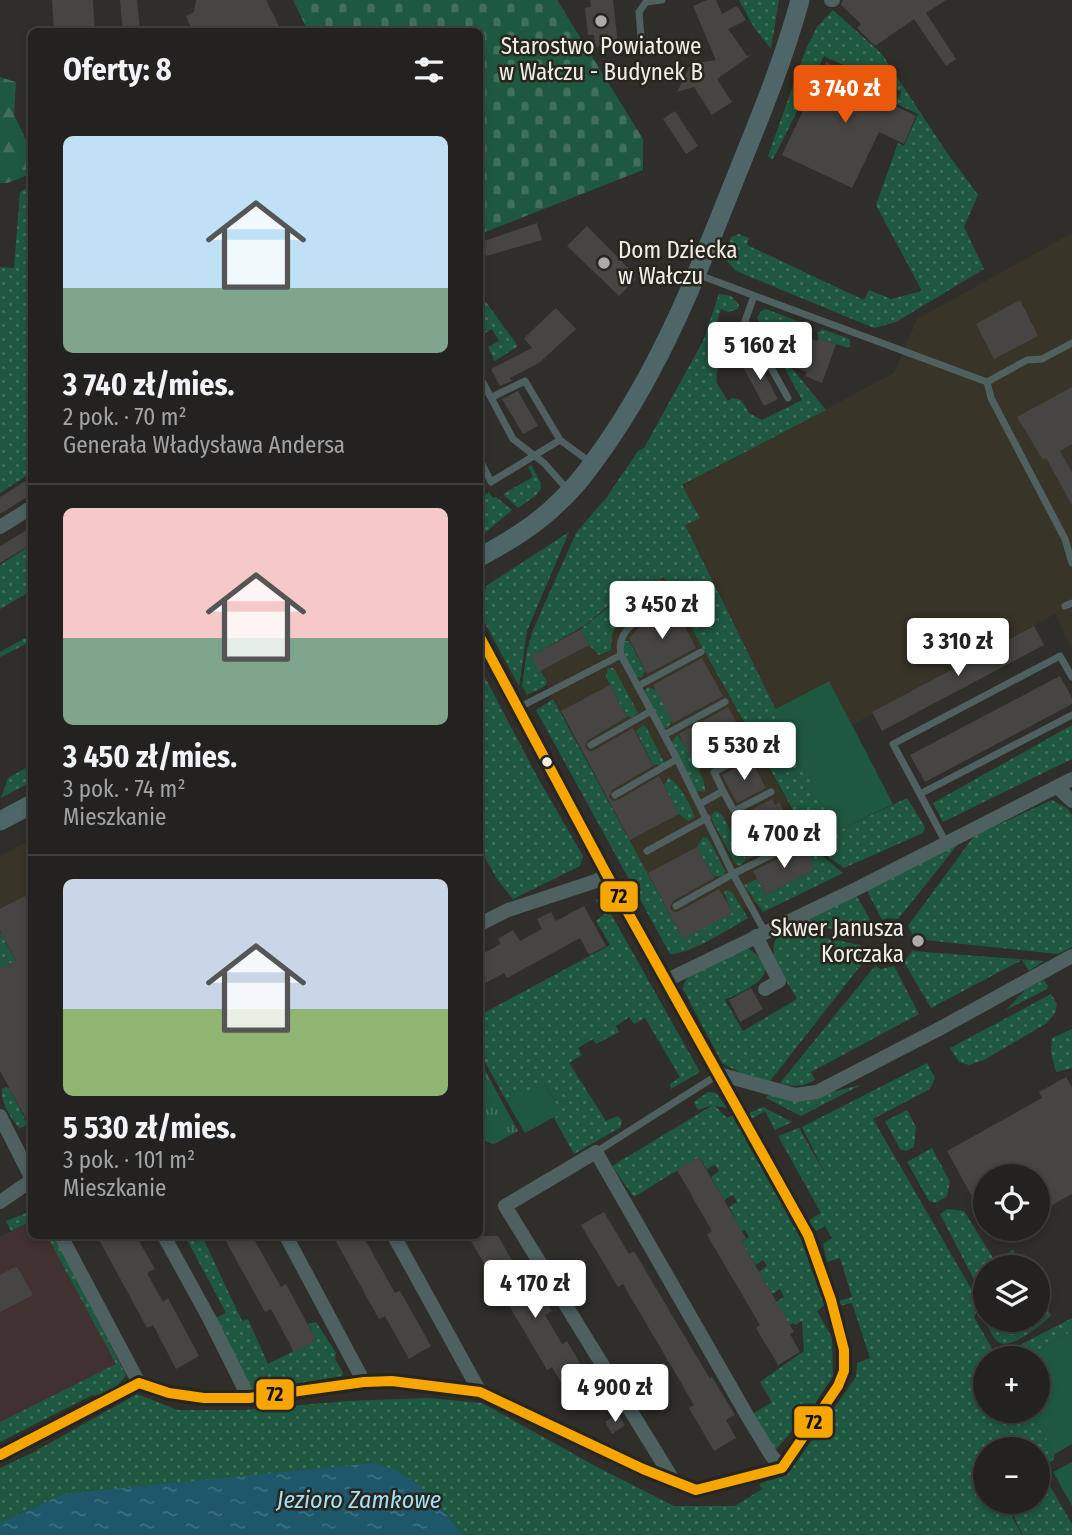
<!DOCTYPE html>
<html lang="pl">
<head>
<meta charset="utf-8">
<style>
	:root { --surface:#232220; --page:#2b2a29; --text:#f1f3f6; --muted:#a3a4a5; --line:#403f3e; --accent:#ea580c }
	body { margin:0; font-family:"Fira Sans Condensed",sans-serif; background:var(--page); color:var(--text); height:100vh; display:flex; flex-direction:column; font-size:26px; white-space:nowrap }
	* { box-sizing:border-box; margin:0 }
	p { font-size:23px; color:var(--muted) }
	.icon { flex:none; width:38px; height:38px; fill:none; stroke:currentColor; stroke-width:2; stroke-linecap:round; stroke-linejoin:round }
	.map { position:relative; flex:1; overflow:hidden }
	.drawer { position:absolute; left:28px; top:28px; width:455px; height:1211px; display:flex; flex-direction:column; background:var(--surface); border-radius:10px; box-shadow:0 4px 10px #0003,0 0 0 2px var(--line) }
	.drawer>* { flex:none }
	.fabs { position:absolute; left:973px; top:1164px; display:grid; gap:14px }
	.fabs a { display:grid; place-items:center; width:77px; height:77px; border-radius:50%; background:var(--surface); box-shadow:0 4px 10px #0003,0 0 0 2px var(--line); font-size:35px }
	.price { position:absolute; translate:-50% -60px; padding:0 16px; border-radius:7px; background:#fff; color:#222; font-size:23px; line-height:46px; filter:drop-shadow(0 2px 4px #0008) }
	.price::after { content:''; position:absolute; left:50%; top:42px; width:21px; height:16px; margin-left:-10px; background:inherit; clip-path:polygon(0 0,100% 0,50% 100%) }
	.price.current { background:var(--accent); color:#fff }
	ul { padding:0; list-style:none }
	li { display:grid; align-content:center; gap:14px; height:371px; padding:0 35px }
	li+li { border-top:2px solid var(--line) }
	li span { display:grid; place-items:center; height:217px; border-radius:10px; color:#555 }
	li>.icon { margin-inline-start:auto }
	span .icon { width:126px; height:126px; fill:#fffc; stroke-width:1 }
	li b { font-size:30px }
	h2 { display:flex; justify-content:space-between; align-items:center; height:84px; padding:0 35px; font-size:30px }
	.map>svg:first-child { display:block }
	.built { fill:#383427 }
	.education { fill:#423131 }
	.grass { fill:url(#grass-dots) }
	.forest { fill:url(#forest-firs) }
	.cemetery { fill:url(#cemetery-stones) }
	.park { fill:url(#park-tufts) }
	.pitch { fill:#1f5841 }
	.water { fill:url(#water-ripples) }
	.building { fill:#474543 }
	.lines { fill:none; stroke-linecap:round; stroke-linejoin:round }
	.service { stroke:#4e6060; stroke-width:7 }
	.minor { stroke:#4e6060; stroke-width:14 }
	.secondary { stroke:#4e6667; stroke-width:19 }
	.bus-1-casing { stroke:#28251d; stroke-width:16 }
	.bus-1 { stroke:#f7a600; stroke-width:10 }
	.poi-dot { fill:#adaba7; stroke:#28251d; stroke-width:2.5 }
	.bus-dot { fill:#f1efea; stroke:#28251d; stroke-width:2.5 }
	.labels { text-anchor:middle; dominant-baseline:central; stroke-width:5; stroke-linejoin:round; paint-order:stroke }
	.poi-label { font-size:23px; fill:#f1efea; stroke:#28251d }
	.water-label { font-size:24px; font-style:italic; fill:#a1e0f7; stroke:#28251d }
	.line-badge { stroke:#28251d; stroke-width:2.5 }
	.pale-badge-label { font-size:19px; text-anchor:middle; font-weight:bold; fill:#111 }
</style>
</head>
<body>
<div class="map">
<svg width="1072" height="1535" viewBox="0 0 1072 1535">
	<defs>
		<pattern id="grass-dots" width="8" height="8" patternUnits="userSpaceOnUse" patternTransform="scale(1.75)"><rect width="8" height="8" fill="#1f5841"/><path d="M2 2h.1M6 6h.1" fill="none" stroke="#40705d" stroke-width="1.8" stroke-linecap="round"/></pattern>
		<pattern id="forest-firs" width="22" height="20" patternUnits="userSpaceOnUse" patternTransform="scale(1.75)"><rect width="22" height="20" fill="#1f5841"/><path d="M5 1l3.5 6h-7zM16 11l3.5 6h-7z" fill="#40705d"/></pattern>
		<pattern id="cemetery-stones" width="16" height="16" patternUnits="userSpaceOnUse" patternTransform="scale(1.75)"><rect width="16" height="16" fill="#1f5841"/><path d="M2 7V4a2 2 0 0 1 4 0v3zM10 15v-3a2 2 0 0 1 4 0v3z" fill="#40705d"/></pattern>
		<pattern id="park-tufts" width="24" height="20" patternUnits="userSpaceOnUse" patternTransform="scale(1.75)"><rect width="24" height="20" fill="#1f5841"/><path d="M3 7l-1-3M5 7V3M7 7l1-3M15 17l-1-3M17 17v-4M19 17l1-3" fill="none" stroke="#40705d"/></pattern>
		<pattern id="water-ripples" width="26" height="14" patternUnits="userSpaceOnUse" patternTransform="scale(1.75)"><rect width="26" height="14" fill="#1d5769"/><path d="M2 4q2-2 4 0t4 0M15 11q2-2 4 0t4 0" fill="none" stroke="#3e6f7f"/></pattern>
	</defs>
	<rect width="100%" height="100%" fill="#2f2e2a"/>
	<path class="built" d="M1072 233V649L1055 614 852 725 828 681 774 710 685 525 700 517 682 486 894 373 917 319Z
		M663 577 824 868 683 940 531 656 585 625 615 600Z
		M31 839V1027L0 968V856Z"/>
	<path class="education" d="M31 1221 32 1236H47L116 1364 0 1422V1237Z"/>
	<path class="grass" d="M739 0H779L771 49 755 29Z
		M833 10 882 54 943 147 978 195 964 227 984 269 896 322 874 328 736 271 725 259 731 237 739 234 749 238 747 245 864 300 869 290 891 299 922 291 876 205 898 143 904 146 918 114 895 103 901 92 824 56 778 150 772 160 768 156 806 49 817 27Z
		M31 185V473L0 493V267L14 268 20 192Z
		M480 294 518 346 495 361 488 347 499 341 492 329 481 335 480 333Z
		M719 294 731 296 739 305 738 309 728 312 721 309 711 343 719 358 716 382 728 401 732 398 741 400 749 413 762 420 802 400 757 318 761 311 766 309 805 324 791 367 826 410 682 485 700 518 685 525 836 832 907 798 925 827 923 833 844 868 823 853 808 837 663 577 615 600 585 625 532 656 547 682 545 686 527 695 522 686 527 650 533 630 576 533 606 498 638 451 644 448 703 341Z
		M822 329 850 339V346L848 348 819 338 817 333Z
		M531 465 540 481 541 489 535 496 518 508 503 494 533 477 528 467Z
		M484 490 486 494 489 492 493 498 496 497 512 510 480 537V492Z
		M569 532 527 631 519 686 481 616 486 586Z
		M31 545V591L0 609V565Z
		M610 606 618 621 612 635 611 650 599 655 589 645 580 630Z
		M25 638H31V652L26 644 0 657V652Z
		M620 641H629L645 671 641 678 632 676 621 655Z
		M480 668 539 780 583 856 580 866 513 899 497 879 480 849Z
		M608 668H613L616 672 638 713 631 718 626 715 606 677Z
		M648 687 656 690 672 720 668 728H664L642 694Z
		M553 699 683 939 732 913 724 892 727 890 732 892 748 918C728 929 692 954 670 954L536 710Z
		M643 725 646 727 665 764 653 765 636 731Z
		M1072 725V759L943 822 933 803Z
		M677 735C686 743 707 780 705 792L696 791 671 743Z
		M31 765V782L1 798 8 778Z
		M668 777C680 784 690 804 695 817L688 821 679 814 664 785Z
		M1052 800 1068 809 1072 815V947L1058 954 915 939 908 926 974 836Z
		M717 811 722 815 746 858 741 866 736 864 711 818 712 814Z
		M795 832 802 833 814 849 843 873 763 912 744 885 757 879 766 895 815 869Z
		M703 837 708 838 725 871 724 876H713L697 847Z
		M959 843 898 919 888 918 882 920 867 891Z
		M856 895 872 923 864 928 861 935 799 922Z
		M595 899 600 900 607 907 700 1072 671 1089 670 1084 680 1077 645 1018 634 1024 629 1017 616 1026 619 1032 596 1044 593 1039 578 1048 582 1055 569 1063 606 1121 618 1116 622 1121 621 1127 574 1154 554 1118 561 1112 545 1084 507 1102 480 1053V1015L610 945 596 921 604 914Z
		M785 930 860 945V954L865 960 770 1081 743 1074 722 1063 683 989 684 983 690 976 747 948C788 973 750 988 725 1000L743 1031 797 999C786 978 758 947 785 930Z
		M3 932 6 943 31 988V1027L0 968V934Z
		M912 951 925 952 1044 961 1029 971 1022 960 931 1008 904 962Z
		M875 966 881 969 894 966 919 1014 811 1072 815 1080C802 1087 794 1087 780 1083Z
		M1044 980 1048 986 1047 989 1006 1010 1026 989Z
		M1051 994 1057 1004 1055 1013 1047 1023 984 1060 969 1065 959 1062 950 1048Z
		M1072 1029V1068L1056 1072 1051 1053 1052 1038Z
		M927 1063 935 1078 930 1089 873 1119 980 1304 974 1317 997 1357 1072 1318V1331L1023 1358H985V1410L1031 1411 1055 1454 1053 1460 1040 1469 1072 1524V1535H1023L1006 1502H1038V1449H985V1502H1004L1022 1535H463L432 1497 63 1494 0 1523V1468L32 1453 137 1394 178 1410H243L348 1401 428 1398 482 1403 597 1467 674 1506H735L762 1489 759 1484 787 1475 856 1377 857 1363 870 1358 852 1303 839 1306V1301L852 1297 840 1258 827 1262 823 1244 832 1238 825 1226 816 1231 808 1221 821 1213 778 1136 799 1128 826 1175 802 1127Z
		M861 1085 801 1116 766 1098 771 1092 802 1099Z
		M6 1087 9 1088 25 1119 27 1124 24 1127 19 1128C11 1118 0 1102 2 1089Z
		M708 1092 716 1093 727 1108 715 1106 727 1118 740 1112 757 1143 831 1300 817 1311 832 1338 833 1376 812 1408 771 1455 748 1417 772 1402 760 1382 804 1351 802 1321 795 1325 793 1323 786 1327 776 1302 784 1297 780 1289 772 1294 759 1272 767 1266 763 1260 755 1265 741 1241 749 1237 745 1230 737 1234 730 1222 735 1218 729 1207 737 1202 733 1195 724 1200 711 1177 719 1171 715 1165 707 1169 699 1157 634 1197 612 1166 713 1105 698 1110 694 1102Z
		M763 1107 792 1122 775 1130 765 1111 751 1119 749 1113Z
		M907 1110 916 1127 914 1147 906 1151 900 1149 885 1121Z
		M932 1148 950 1182 947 1196 936 1203 929 1201 907 1162Z
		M948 1209 964 1211 995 1261 1013 1250 1023 1267H985V1301L940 1214Z
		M31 1211V1221L11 1231 6 1221Z
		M47 1236H54L126 1375C120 1386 105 1398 92 1395L0 1442V1422L116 1364Z
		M185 1236H202L242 1321 248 1319 268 1364 316 1340 308 1324 316 1322 336 1353 335 1359 343 1373 342 1376 253 1392 213 1319 226 1313Z
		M1038 1292 1051 1315C1044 1324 1009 1351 998 1342 992 1338 988 1325 984 1318L985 1314V1320H1038Z"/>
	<path class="forest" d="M0 77 16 82 14 115 31 150V174L7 183H0Z"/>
	<path class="cemetery" d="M293 0H557L643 139V170L480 234V32L308 31Z"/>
	<path class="park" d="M480 1061 518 1131 494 1144 480 1139Z"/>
	<path class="pitch" d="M829 681 893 804 836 832 774 710Z
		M544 1083 562 1113 525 1133 507 1102Z
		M1072 1331V1444L1055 1454 1031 1411 1038 1410V1358H1023Z
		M1072 1462V1506L1053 1472Z"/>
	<path class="water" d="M374 1463C416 1473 437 1503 463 1535H0V1523L63 1494Z"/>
	<path class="building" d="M52 0H93L95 32H54Z
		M120 0H137L140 32H123Z
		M196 0H266L282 32H193L186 16 194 12Z
		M590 0H613L618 45 595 47 594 35H588L585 8 591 7Z
		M707 0H716L722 14 737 6 746 20 728 29 747 56 751 55 717 79 732 102 712 115 694 87 677 92 691 64 716 60 693 6Z
		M843 0H946L926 13 956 59 946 66 914 19 875 46 857 28 861 24 841 5Z
		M826 62 895 95 891 104 916 116 904 144 879 132 852 188 782 155Z
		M675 111 698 146 686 154 663 119Z
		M537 223 542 240 486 256 481 242Z
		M587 226 632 272 630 274 636 279 619 296 567 246Z
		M1020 300 1038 336 994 359 976 324Z
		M556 308 576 329 539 363 510 378 512 381 500 386 491 369 532 348 524 338Z
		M802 336 817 341 819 338 836 344 822 383 805 376 807 372 791 367Z
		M756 358 778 399 764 406 742 365Z
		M1072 387V444L1060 451 1072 472V505L1046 458 1043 460 1017 417Z
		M518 391 538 426 523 434 502 399Z
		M32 477V494L0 514V497Z
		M32 527V544L0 563V546Z
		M660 579 669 597 633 616 622 627 610 606Z
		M675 608 696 648 647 674 629 638 640 626Z
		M1034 626 1044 645 882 731 872 712Z
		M580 630 589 645 540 671 531 656Z
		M702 658 723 696 673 723 653 685Z
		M1060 676 1072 698V704L925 782 910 755Z
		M610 685 627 717 588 740 585 747 589 751H593L633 728 653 766 612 790 609 797 613 801 618 800 659 776 679 814 630 840 561 711Z
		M728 707 748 744 744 746 745 749 714 765 713 762 698 770 679 734Z
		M751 760 766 788 737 803 722 775Z
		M772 799 775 805 779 802 797 836 747 860 730 829 744 821 741 815Z
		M803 846 815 869 766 895 753 871Z
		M697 847 714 878 673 901 670 908 674 912 679 911 719 889 733 913 683 939 648 873Z
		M32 895V1130L0 1071V968L16 960 0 931V909L25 896 26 898Z
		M584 906 606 946 589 955 580 938 507 978 504 973 480 986V955L501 944 498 939 513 930 520 941 542 929 537 919 551 912 556 921Z
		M751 988 763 1009 740 1022 729 1000Z
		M1066 1077 1072 1087V1194L1038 1213V1176H985V1220L947 1151 1042 1098 1039 1092Z
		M699 1157 746 1238 741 1241 794 1332 790 1334 800 1352 778 1365 756 1328 760 1325 707 1235 712 1231 677 1170Z
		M604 1212 629 1254 634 1251 710 1379 712 1377 735 1415 726 1420 736 1438 714 1451 689 1408 694 1405 623 1284 618 1287 581 1225Z
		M97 1236H136L155 1269 147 1273 163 1302 168 1298 199 1356 176 1369 153 1325 147 1328Z
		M223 1236H252L281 1287 286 1284 316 1340 294 1352 271 1309 265 1312Z
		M333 1236H363L395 1293 400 1291 431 1346 409 1359 385 1316 379 1319Z
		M468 1236H498L523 1279 531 1274 552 1311 545 1315 562 1344 567 1341 600 1397 577 1410 552 1367 547 1370Z
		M15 1267 18 1268 33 1295 0 1312V1275Z
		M617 1413 625 1425 612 1434 605 1422Z"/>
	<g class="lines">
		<path class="service" d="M642 50 639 12 646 2 662 0
			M699 275 987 382 1027 360 1042 359 1072 343
			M754 296 745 321 788 398
			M480 377 513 439 544 463 568 490
			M987 382 991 398 1065 539 1072 563
			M492 397 525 381 560 440 590 462
			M480 460 491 482 560 440
			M1065 606 1072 603
			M621 655C614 624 652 613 674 602
			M638 686 701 652
			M518 708 621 655 677 759 733 874 765 932
			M664 735 725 702
			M591 745 651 711
			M723 791 734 811 771 792
			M920 794 893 744 1060 656 1072 677
			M615 795 677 759
			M700 804 723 791 714 772 752 752
			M946 843 920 794 1072 715
			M647 851 707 818
			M676 906 733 874 804 839
			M596 1152 719 1074"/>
		<path class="minor" d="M831 0H833
			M0 527 32 507
			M1057 787 1072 801
			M480 924 508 910 596 881 607 875
			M756 936 779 981 765 989
			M665 981 856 889 1072 779
			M719 1074 795 1095 817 1092 937 1030 1072 956
			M0 1116 32 1179
			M0 1202 32 1180
			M61 1236 139 1383
			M164 1236 209 1318 249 1398
			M286 1236 364 1382
			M394 1236 480 1392
			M0 1455 139 1383 169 1393 204 1398H249L364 1382 392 1381 480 1392 643 1469 696 1490 782 1468 838 1386 844 1371V1350L831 1300 808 1235 607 875 480 637
			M675 1483 505 1206 596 1152 748 1417 771 1455 782 1468"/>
		<path class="secondary" d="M480 557C507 542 535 526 558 503 576 487 591 466 605 446 661 366 697 275 733 184 757 124 783 63 800 0
			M0 821 32 804"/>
		<g class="bus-1-casing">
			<path id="bus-1" d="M0 1455 139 1383 169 1393 204 1398H249L364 1382 392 1381 480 1392 643 1469 696 1490 782 1468 838 1386 844 1371V1350L831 1300 808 1235 607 875 480 637"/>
		</g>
		<use href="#bus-1" class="bus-1"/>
	</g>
	<g class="poi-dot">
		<circle cx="601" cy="21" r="7"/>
		<circle cx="604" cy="263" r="7"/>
		<circle cx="918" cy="941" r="7"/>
	</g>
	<circle class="bus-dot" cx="547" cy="762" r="6"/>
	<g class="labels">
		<g class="poi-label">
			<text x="601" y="46">Starostwo Powiatowe<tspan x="601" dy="26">w Wałczu - Budynek B</tspan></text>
			<text x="618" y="250" text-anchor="start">Dom Dziecka<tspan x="618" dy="26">w Wałczu</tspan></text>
			<text x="904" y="928" text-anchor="end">Skwer Janusza<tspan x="904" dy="26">Korczaka</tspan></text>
		</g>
		<g class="water-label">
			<text x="359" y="1500">Jezioro Zamkowe</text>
		</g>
	</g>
	<g class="line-badge">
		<rect x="599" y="880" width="40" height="33" rx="7" fill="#f7a600"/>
		<rect x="255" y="1378" width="40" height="33" rx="7" fill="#f7a600"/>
		<rect x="793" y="1405" width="41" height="34" rx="7" fill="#f7a600"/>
	</g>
	<g class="pale-badge-label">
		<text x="619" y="903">72</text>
		<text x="275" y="1401">72</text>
		<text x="814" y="1429">72</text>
	</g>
</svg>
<div class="fabs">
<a><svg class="icon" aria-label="locate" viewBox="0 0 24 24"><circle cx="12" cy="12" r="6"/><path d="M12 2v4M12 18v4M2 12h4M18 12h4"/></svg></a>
<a><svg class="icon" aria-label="layers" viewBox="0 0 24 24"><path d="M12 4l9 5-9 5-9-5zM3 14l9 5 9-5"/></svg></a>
<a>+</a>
<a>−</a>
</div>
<b class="price current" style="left:845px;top:125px">3 740 zł</b>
<b class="price" style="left:760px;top:382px">5 160 zł</b>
<b class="price" style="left:662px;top:641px">3 450 zł</b>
<b class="price" style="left:958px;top:678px">3 310 zł</b>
<b class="price" style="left:744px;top:782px">5 530 zł</b>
<b class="price" style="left:784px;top:870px">4 700 zł</b>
<b class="price" style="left:535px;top:1320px">4 170 zł</b>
<b class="price" style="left:615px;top:1424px">4 900 zł</b>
<section class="drawer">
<h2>Oferty: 8<svg class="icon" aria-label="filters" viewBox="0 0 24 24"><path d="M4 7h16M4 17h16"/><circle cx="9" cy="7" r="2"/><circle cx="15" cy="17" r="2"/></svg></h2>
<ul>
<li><span style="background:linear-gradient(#bfe0f5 70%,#7fa58c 0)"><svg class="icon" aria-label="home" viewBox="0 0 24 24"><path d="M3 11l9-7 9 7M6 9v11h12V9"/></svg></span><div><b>3 740 zł/mies.</b><p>2 pok. · 70 m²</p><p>Generała Władysława Andersa</p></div></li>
<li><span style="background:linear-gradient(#f6c9c9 60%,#7fa58c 0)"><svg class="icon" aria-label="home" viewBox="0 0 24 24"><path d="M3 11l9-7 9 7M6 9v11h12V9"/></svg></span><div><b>3 450 zł/mies.</b><p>3 pok. · 74 m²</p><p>Mieszkanie</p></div></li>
<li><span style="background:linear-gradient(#c9d6e8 60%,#8fb573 0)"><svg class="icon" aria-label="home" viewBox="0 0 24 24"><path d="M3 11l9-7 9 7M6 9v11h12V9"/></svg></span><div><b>5 530 zł/mies.</b><p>3 pok. · 101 m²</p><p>Mieszkanie</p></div></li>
</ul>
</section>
</div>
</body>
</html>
